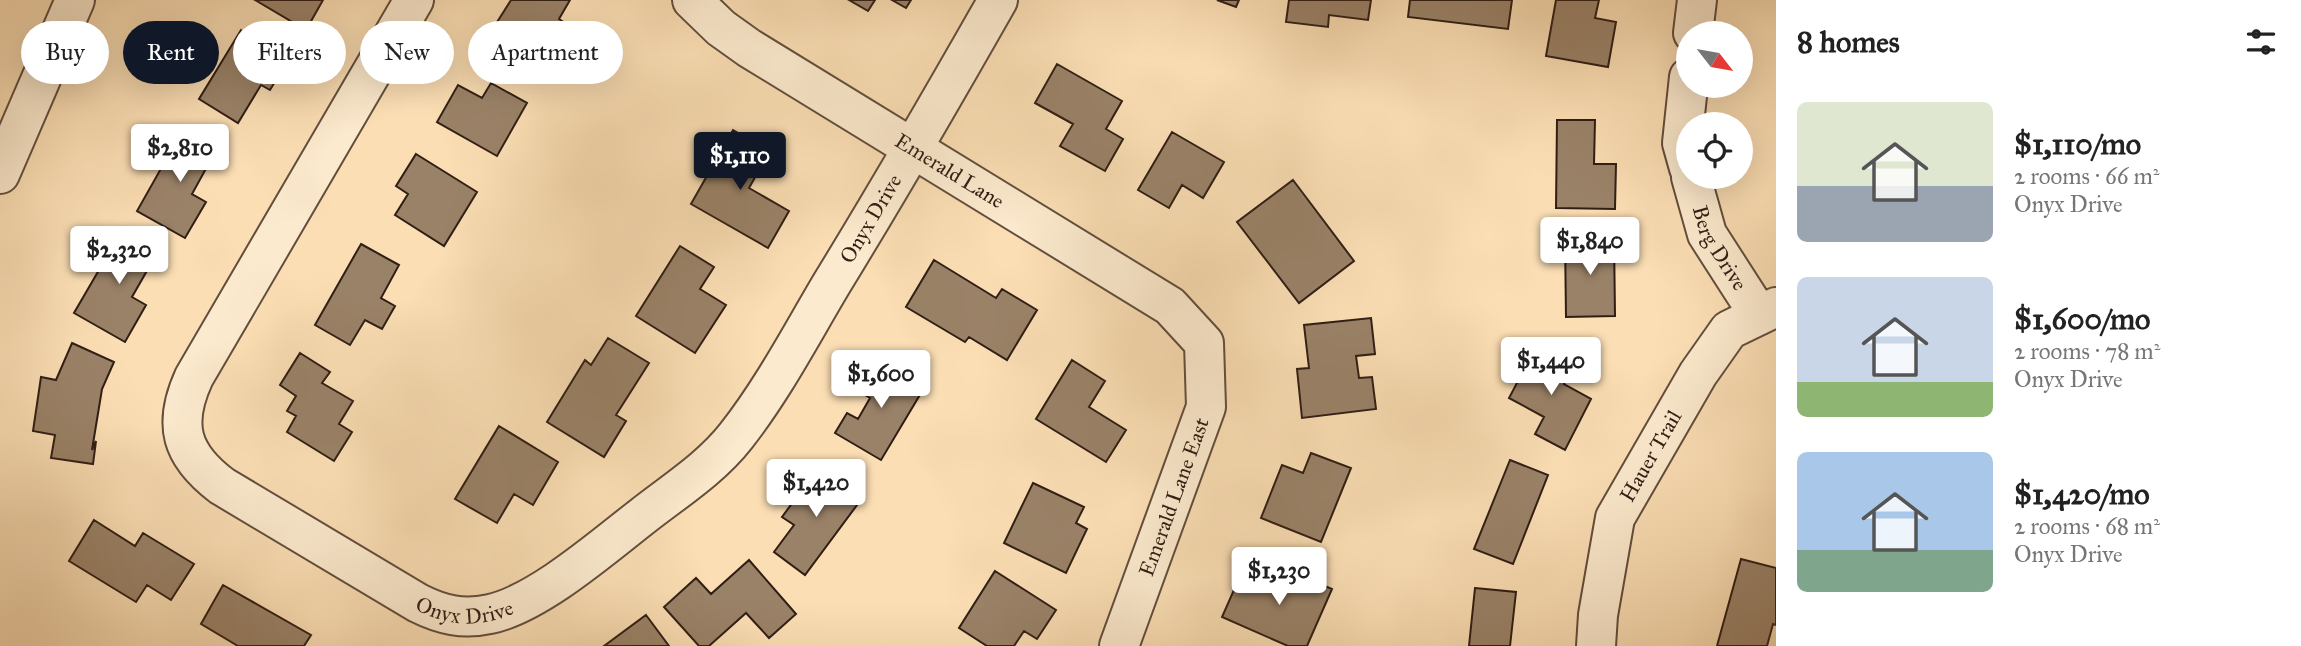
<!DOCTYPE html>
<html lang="en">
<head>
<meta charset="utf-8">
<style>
	:root { --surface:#fff; --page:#f2f2f2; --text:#222; --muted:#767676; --accent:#111827 }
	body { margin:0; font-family:"IM FELL Great Primer",serif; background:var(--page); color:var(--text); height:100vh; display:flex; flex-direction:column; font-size:26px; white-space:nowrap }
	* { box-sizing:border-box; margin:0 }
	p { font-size:23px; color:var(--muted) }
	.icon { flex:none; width:38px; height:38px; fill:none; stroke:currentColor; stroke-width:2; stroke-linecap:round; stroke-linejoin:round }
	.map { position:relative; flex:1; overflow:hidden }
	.sheet { display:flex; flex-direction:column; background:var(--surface); width:525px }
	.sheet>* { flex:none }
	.top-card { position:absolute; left:21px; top:21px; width:665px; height:63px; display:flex; gap:14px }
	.needle { width:46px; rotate:121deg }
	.buttons { position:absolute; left:1676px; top:21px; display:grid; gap:14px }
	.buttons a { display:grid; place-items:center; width:77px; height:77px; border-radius:50%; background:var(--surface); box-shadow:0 7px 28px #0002; font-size:35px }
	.price { position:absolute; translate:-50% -60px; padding:0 16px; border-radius:7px; background:#fff; color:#222; font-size:23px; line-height:46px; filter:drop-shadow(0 2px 4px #0008) }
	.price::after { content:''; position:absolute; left:50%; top:42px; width:21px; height:16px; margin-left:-10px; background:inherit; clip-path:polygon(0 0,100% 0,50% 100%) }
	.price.active { background:var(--accent); color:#fff }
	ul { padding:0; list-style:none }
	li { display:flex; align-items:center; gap:21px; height:175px; padding:0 21px }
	li span { display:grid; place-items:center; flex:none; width:196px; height:140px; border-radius:10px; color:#555 }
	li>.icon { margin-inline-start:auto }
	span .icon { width:84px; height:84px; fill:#fffc; stroke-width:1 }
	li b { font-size:30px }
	h2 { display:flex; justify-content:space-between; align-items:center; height:84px; padding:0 21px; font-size:30px }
	.tag { padding:0 24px; border-radius:32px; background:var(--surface); box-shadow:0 7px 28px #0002; font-size:24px; line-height:63px }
	.tag.active { background:var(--accent); color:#fff }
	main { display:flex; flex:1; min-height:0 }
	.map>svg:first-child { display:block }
	.building { fill:#9a8268; stroke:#301e15; stroke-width:2 }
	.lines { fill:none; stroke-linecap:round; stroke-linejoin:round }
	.minor-casing { stroke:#634e3d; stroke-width:42 }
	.minor { stroke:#fceace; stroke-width:38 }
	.labels { text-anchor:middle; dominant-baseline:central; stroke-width:5; stroke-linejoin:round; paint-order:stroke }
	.street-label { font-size:21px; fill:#301e15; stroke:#fceace }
</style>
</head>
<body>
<main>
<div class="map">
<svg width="1776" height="646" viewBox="0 0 1776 646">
	<rect width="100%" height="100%" fill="#fbdeb4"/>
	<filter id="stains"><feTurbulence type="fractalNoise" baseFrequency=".00286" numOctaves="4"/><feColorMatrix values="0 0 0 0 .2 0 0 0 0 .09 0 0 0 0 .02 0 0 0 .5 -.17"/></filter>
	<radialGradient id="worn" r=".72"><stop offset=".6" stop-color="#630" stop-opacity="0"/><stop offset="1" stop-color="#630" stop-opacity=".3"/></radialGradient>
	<path class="building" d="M255 0H323L306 30Z
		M511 0H570L559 19 565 23 543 58 494 27Z
		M849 0H875L868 11Z
		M892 0H911L906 8Z
		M1217 0H1239L1236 7Z
		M1289 0H1371L1368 20 1329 15 1328 27 1286 22Z
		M1410 0H1512L1508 29 1408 17Z
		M1556 0H1599L1595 18 1616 22 1608 67 1546 56Z
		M241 30 289 59 270 90 261 85 238 123 199 99Z
		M1057 64 1122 101 1106 129 1123 139 1105 171 1060 146 1073 124 1035 103Z
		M491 83 527 103 497 156 437 122 458 85 482 98Z
		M1557 120H1595L1594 164H1616L1615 209 1556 208Z
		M185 126 219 145 192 194 206 202 185 238 137 211Z
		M733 130 770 151 749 188 789 211 768 248 691 204Z
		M1172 132 1224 162 1203 198 1182 185 1169 208 1138 190Z
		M416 154 477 192 444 246 395 215 408 194 396 186Z
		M1293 180 1354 261 1299 303 1237 222Z
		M124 227 160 248 132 297 146 305 125 342 74 313Z
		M1614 237 1615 316 1566 317 1565 238Z
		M361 244 399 265 381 298 395 306 382 329 365 320 350 345 315 325Z
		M680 246 714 267 700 289 726 305 695 353 636 316Z
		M934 260 996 298 1002 289 1037 310 1007 360 969 337 965 342 906 307Z
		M1371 318 1375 354 1356 356 1359 378 1372 377 1376 409 1302 418 1297 369 1309 368 1304 325Z
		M608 338 649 363 616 415 626 421 604 457 547 422 585 360 591 365Z
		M72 343 114 362 102 389 92 450 96 441 93 464 51 458 55 435 33 431 41 377 56 380Z
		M1537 345 1574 364 1564 384 1591 399 1565 450 1535 434 1544 417 1509 398Z
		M300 353 330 372 322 383 353 401 339 424 352 432 334 461 287 432 296 416 287 411 296 396 280 385Z
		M880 357 913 376 907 385 921 393 881 460 835 433 847 413 858 419 870 398 860 392Z
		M1072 360 1105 381 1089 407 1126 430 1106 462 1036 419Z
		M499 426 558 462 533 505 514 494 497 523 455 499Z
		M1311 453 1351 468 1321 542 1261 518 1282 465 1303 473Z
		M1510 460 1548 475 1513 564 1474 549Z
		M820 465 863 497 805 575 774 552 794 525 782 517Z
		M1033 483 1084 507 1076 523 1087 529 1066 573 1004 543Z
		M94 520 135 546 143 533 194 564 171 600 147 585 136 602 69 561Z
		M1741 559 1776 568V625L1773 624 1767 646H1717Z
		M749 560 796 614 769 638 746 613 709 646H699L664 607 696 578 711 594Z
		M1277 565 1332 589 1307 646H1288L1222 617 1241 574 1269 586Z
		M995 571 1056 610 1037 639 1024 631 1014 646H987L959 628Z
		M223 585 311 635 304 646H238L201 624Z
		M1475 588 1516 592 1510 646H1469Z
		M646 615 669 646H604Z"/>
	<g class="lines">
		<g class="minor-casing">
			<g id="minor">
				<path id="s1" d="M414 0 194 377C172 425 181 455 222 486L418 603C442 615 463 620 490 614 538 604 604 546 644 515 676 490 711 468 736 436 773 389 801 335 832 283 889 190 944 95 998 0"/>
				<path id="s2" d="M692 0 721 28 749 48 1170 306 1204 343 1206 407 1119 646"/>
				<path d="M1693 33 1697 0"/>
				<path d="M1689 77 1682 143 1689 168"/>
				<path d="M0 174 75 0"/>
				<path id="s3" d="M1691 177 1707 234 1759 315"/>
				<path id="s4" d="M1596 646 1598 615 1615 518 1698 374 1729 330 1776 307"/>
			</g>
		</g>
		<use href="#minor" class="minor"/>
	</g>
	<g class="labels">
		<g class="street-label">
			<text stroke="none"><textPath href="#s2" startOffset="310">Emerald Lane</textPath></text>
			<text stroke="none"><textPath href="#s1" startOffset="1426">Onyx Drive</textPath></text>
			<text stroke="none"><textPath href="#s3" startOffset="77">Berg Drive</textPath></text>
			<text stroke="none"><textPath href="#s4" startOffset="201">Hauer Trail</textPath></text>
			<text transform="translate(1174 497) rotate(-70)">Emerald Lane East</text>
			<text stroke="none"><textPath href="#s1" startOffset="838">Onyx Drive</textPath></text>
		</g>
	</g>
	<rect width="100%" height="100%" filter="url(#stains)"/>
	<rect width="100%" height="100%" fill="url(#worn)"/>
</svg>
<div class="buttons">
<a><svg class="needle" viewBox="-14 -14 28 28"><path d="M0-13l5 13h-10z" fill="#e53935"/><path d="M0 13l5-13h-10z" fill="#767676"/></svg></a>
<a><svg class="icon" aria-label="locate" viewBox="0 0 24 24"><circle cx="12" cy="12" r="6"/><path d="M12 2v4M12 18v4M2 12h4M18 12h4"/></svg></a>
</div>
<b class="price" style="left:180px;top:184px">$2,810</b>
<b class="price active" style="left:740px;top:192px">$1,110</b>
<b class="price" style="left:1590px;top:277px">$1,840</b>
<b class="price" style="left:119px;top:286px">$2,320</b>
<b class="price" style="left:1551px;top:397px">$1,440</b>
<b class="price" style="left:881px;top:410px">$1,600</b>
<b class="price" style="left:816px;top:519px">$1,420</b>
<b class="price" style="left:1279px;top:607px">$1,230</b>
<div class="top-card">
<a class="tag">Buy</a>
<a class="tag active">Rent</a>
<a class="tag">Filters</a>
<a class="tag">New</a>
<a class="tag">Apartment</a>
</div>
</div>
<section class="sheet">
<h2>8 homes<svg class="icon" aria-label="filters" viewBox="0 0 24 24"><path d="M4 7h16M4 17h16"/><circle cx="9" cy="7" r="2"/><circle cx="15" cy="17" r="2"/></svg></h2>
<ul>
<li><span style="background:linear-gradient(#dfe7d0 60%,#9aa5b1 0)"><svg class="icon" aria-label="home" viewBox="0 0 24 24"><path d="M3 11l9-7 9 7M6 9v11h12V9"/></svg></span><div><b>$1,110/mo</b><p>2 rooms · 66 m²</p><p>Onyx Drive</p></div></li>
<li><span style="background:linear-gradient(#c9d6e8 75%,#8fb573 0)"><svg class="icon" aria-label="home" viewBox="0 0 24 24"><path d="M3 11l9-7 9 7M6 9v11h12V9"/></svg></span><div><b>$1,600/mo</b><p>2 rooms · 78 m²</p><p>Onyx Drive</p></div></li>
<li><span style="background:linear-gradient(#a9c7e8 70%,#7fa58c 0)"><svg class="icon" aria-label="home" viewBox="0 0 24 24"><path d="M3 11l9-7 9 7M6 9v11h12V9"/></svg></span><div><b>$1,420/mo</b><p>2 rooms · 68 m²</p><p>Onyx Drive</p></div></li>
</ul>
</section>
</main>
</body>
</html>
